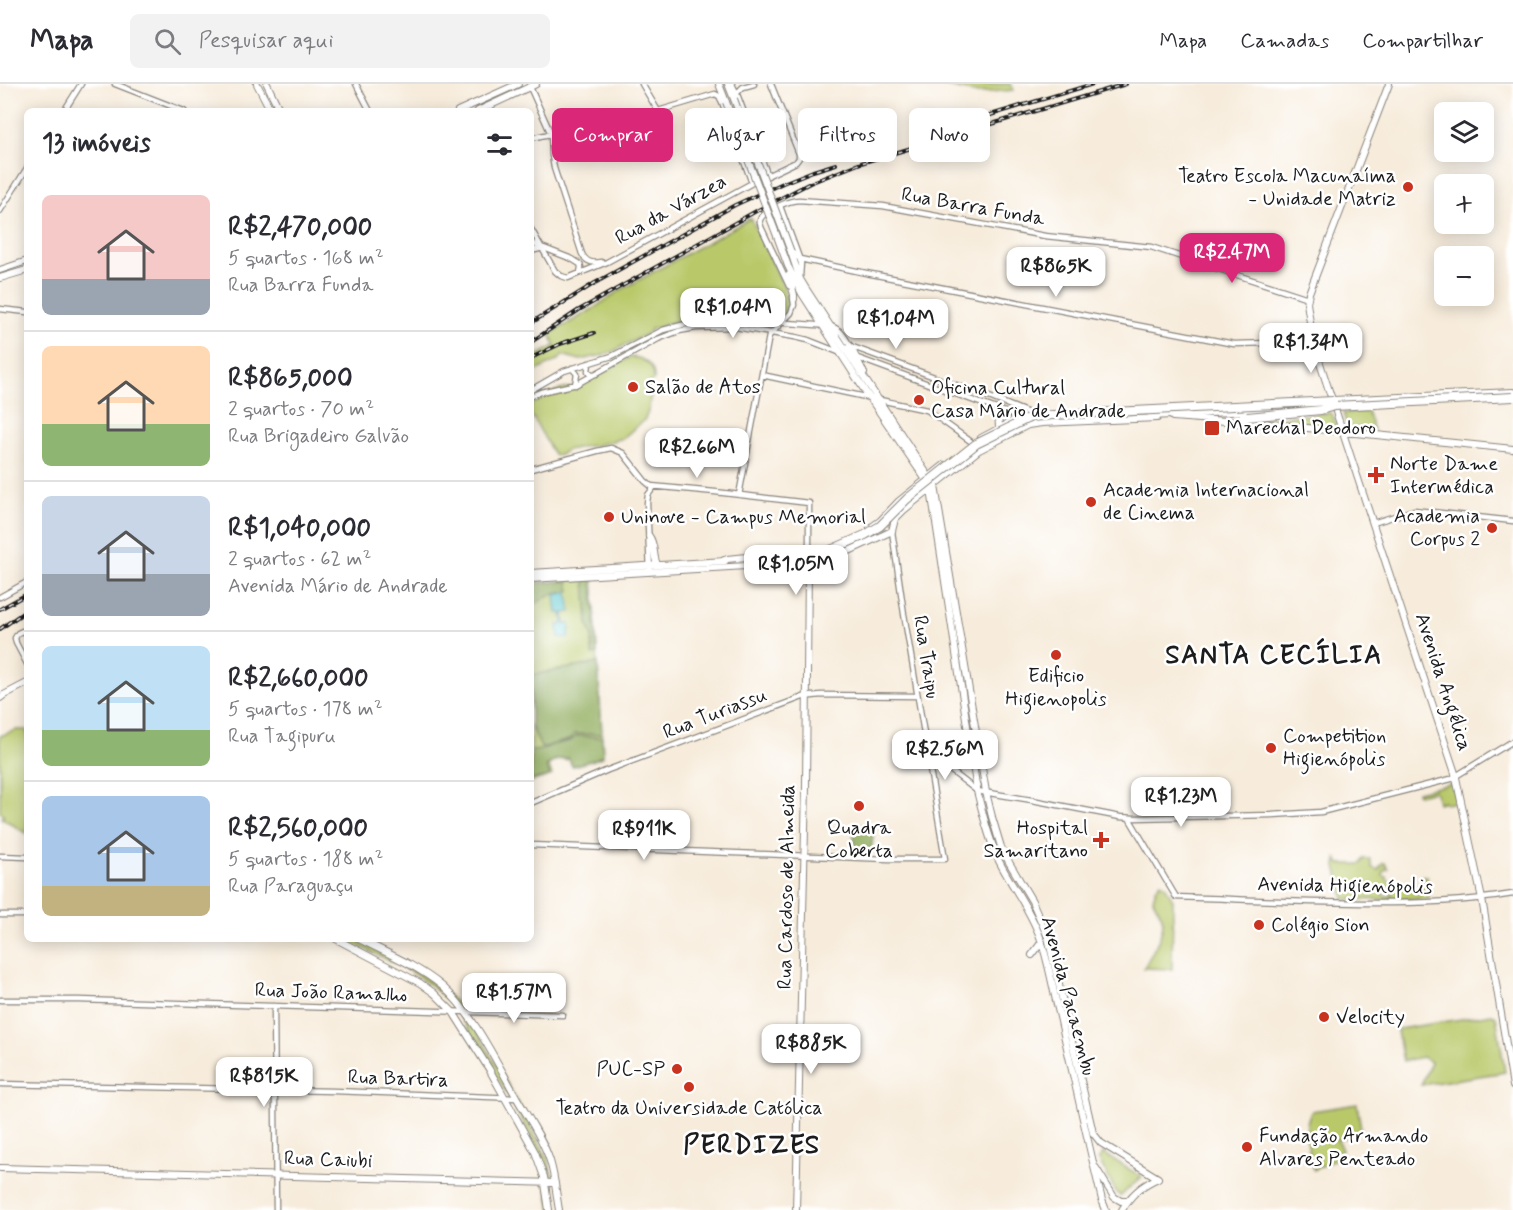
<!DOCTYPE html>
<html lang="pt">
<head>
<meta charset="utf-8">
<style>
	:root { --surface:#fff; --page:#f2f2f3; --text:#2b2b33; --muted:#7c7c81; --line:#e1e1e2; --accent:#db2777 }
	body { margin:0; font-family:Mynerve,sans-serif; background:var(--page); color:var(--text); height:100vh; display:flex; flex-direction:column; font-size:22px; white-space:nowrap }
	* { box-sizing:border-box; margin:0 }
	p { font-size:20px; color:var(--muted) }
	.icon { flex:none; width:33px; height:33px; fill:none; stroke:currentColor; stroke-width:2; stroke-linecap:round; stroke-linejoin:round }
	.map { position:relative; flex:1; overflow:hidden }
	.drawer { position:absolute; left:24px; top:24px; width:510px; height:834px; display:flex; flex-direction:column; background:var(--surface); border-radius:9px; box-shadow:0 3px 15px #0003 }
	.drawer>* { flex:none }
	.banner { position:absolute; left:552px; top:24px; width:570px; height:54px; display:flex; gap:12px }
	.tools { position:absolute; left:1434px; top:18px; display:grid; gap:12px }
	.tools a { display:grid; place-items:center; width:60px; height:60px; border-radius:9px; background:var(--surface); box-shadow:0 3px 15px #0003; font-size:30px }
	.price { position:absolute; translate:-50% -51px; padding:0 14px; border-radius:12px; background:#fff; color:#222; font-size:20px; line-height:39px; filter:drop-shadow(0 2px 3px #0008) }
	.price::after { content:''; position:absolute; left:50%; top:36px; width:18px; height:14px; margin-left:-9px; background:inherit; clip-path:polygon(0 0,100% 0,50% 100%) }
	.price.selected { background:var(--accent); color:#fff }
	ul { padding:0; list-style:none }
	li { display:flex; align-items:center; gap:18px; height:150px; padding:0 18px }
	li+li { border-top:2px solid var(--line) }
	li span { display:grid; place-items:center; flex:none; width:168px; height:120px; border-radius:9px; color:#555 }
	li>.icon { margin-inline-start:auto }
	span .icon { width:72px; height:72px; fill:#fffc; stroke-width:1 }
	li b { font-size:26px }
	h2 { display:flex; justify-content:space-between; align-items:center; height:72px; padding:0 18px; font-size:26px }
	.chip { padding:0 21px; border-radius:9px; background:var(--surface); box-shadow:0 3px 15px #0003; font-size:21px; line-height:54px }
	.chip.selected { background:var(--accent); color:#fff }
	header { display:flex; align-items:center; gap:36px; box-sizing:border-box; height:84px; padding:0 30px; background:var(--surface); border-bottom:2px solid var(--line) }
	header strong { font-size:28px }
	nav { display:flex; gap:33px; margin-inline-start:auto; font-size:21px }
	.search { width:420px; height:54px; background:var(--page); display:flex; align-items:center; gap:15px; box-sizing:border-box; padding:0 21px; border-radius:9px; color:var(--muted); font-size:22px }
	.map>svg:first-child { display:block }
	.green { fill:#b9c96b; stroke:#6a7244; stroke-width:1.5 }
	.forest { fill:#92ad5f; stroke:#57643e; stroke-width:1.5 }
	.water { fill:#5ac7ce; stroke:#3b7275; stroke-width:1.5 }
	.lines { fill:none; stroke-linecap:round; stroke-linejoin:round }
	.major-tunnel { stroke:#cbc2b5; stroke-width:6; stroke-dasharray:6 3; stroke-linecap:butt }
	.minor-casing { stroke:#8a847c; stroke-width:7 }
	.major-casing { stroke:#8a847c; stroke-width:8 }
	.highway-casing { stroke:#8a847c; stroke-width:10 }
	.minor { stroke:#fff; stroke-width:4.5 }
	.major { stroke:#fff; stroke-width:6 }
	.highway { stroke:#fff; stroke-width:8 }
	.rail-casing { stroke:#1c1c1c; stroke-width:4 }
	.rail { stroke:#fff; stroke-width:1.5; stroke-dasharray:4.5; stroke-linecap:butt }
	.major-bridge-casing { stroke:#8a847c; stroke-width:8; stroke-linecap:butt }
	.highway-bridge-casing { stroke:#8a847c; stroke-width:10; stroke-linecap:butt }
	.major-bridge { stroke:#fff; stroke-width:6 }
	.highway-bridge { stroke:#fff; stroke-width:8 }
	.poi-dot { fill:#c8321e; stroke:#fff; stroke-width:2 }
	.labels { text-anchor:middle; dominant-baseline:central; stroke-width:5; stroke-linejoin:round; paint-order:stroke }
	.poi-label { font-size:20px; fill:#1c1c1c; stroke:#fff; text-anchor:start }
	.street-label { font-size:20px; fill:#1c1c1c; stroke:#fff }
	.district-label { font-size:26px; font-weight:bold; letter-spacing:1.5px; fill:#1c1c1c; stroke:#fff }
</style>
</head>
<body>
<header>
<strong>Mapa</strong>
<div class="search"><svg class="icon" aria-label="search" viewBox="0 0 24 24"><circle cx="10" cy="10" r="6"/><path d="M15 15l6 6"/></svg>Pesquisar aqui</div>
<nav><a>Mapa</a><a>Camadas</a><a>Compartilhar</a></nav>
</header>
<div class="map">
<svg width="1513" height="1126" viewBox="0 0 1513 1126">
	<rect width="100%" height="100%" fill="#fff"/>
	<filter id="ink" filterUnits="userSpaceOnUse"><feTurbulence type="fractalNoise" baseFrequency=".0167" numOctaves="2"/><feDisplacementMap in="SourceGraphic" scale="12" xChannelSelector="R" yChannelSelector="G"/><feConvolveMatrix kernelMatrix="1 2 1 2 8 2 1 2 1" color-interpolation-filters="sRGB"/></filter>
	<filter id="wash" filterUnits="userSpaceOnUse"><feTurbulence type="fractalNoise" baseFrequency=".008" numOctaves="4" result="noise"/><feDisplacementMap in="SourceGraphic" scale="24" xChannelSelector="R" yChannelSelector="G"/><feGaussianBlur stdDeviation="1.35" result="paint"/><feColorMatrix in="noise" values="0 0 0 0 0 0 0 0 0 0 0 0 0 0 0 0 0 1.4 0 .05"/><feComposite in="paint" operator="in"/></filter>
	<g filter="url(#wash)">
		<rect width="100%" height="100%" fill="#f7ecdb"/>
		<path class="green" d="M935 0H1010L1014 6 977 9Z
			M751 134 786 207 788 220 784 229 779 231H728L723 224 713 228 708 227 706 229 705 232 672 238 657 244H652L648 249 614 267 604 271 580 276 562 271 560 275 531 290V275L555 262 550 250 591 226 619 207Z
			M630 273C644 273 655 282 654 296L650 298 651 310 648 328 645 335 623 354 594 362H586L567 366 561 370 554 371 531 330V321L555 307 578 302Z
			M1367 327 1374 346 1347 343 1343 329Z
			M1330 329 1333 331 1336 342 1334 344 1251 336Z
			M593 495 603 673 572 682 569 675 565 676 564 675 556 676 548 681 552 691 531 698V499Z
			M16 646H27V750L2 734 4 731 0 728V652Z
			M1450 700 1453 701 1457 718 1445 720 1444 717 1438 719 1436 709 1434 707 1418 711 1417 708Z
			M1337 775 1340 780H1361L1364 775H1370L1372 784 1379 786 1380 782H1382L1383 779H1385L1388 785 1384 786 1383 792 1387 793 1388 797 1391 798 1399 797 1405 805 1420 802V798L1424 797 1423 792H1427L1429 815H1392L1391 804 1383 805V811L1391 812V816L1344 815 1336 782Z
			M1161 798 1165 801 1173 816 1172 885 1144 884C1150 871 1167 847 1162 833 1160 827 1155 821 1153 815L1156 804Z
			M343 855H355L416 887 440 903 458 921 481 954 518 1018 549 1077 556 1126H551C547 1105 544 1084 536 1064 525 1039 510 1015 496 992 478 962 462 928 436 906 409 883 374 870 343 855Z
			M1492 930 1496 932 1505 988 1421 1001 1431 978 1422 973 1403 977 1397 947 1399 945Z
			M1357 1020 1361 1046 1348 1049V1053L1337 1055 1342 1066 1337 1068 1339 1073 1314 1086C1309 1070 1301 1041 1312 1027Z
			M1103 1069 1142 1093 1128 1105 1122 1111 1120 1112 1116 1108 1099 1076V1075Z"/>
		<path class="forest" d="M593 495 597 570 592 571V551L588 541 585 496Z
			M568 497 570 507 549 511 531 523V499Z
			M598 579 602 650H574L571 655 541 664 531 641V591Z
			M576 652 602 653 603 671 594 676 572 682 569 674 556 676 546 682 550 692 531 696V667L542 666 552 661 571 657Z
			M859 741H867L868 743H870L871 746 874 745 871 769 856 768 853 747 859 746Z"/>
		<path class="water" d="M568 508 571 528 564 529 565 540H570L569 554 559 553 558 541 563 540 562 529H557L555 511Z"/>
	</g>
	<g filter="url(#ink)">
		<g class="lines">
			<path class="major-tunnel" d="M873 453 883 447 894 436
				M797 473 819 472"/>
			<g class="minor-casing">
				<path id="minor" d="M115 0 184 27
					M356 0 370 27
					M642 0 658 27
					M732 0 737 10 768 92
					M530 3 551 50 552 72 554 84 582 170C586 178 592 180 601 178
					M737 9 743 3 754 0
					M64 27 81 0
					M531 54 545 51 614 44 631 39 658 27 715 10 719 12 722 18 752 99
					M780 122 801 179 800 193
					M0 127 27 84
					M531 145 555 187 561 192 568 194 607 178 752 99 796 78 799 74V70L771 0
					M531 159 572 175 580 180 581 183 580 189
					M531 167 543 164
					M791 168 800 175 866 189 1234 260 1313 258
					M789 202 762 145C761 142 759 139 760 136 763 127 790 116 799 116L883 122 1045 152 1151 163 1308 214
					M0 225 27 228
					M855 273 1021 334
					M589 279 588 287 592 290H596
					M572 284 577 290 575 301
					M762 291 927 326 973 359
					M531 306 564 287 612 272 663 246 682 241 708 237 744 236 830 242C841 245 845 253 850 262L989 313 1031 330
					M531 312 541 308 577 300 658 255 679 247 696 244 735 243 795 253 808 256 841 269
					M531 385 597 367 611 364 623 369 645 397 651 402 715 408 809 419V461L811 469
					M739 411 769 252 791 229 794 221 793 213
					M1373 439 1414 426 1513 437
					M650 488 647 419 648 411 654 403
					M0 513 27 498
					M27 545 18 549 15 554 16 559 27 580
					M927 668 977 707 1032 716 1120 733 1134 734 1272 731 1321 728 1451 695 1513 657
					M531 719 608 686 803 613 821 611 917 612
					M1129 734 1176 813C1241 815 1306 819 1372 819 1419 819 1466 818 1513 810
					M531 761 888 775H945L904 530 892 447
					M0 772 27 773
					M0 831H27
					M0 916H79L563 931
					M274 922 276 1126
					M0 1000 334 1007 517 1014"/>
			</g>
			<g class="major-casing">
				<path id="major" d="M257 0 271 27
					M267 0 280 27
					M719 0 726 18
					M728 0 734 15
					M1389 0 1309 209 1307 219 1313 258 1455 689 1482 815 1513 1002
					M458 27 518 0
					M478 27 536 0
					M777 152 788 182 801 208 865 307 924 393
					M791 168 800 195 806 205 927 390
					M0 186 27 177
					M789 191 794 211V215
					M0 194 27 186
					M850 262 864 289
					M998 325 999 344
					M1173 333 1278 341 1513 365
					M981 354 1019 334 1031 330
					M935 402 986 708 992 733 1001 763 1010 780 1032 817 1048 853 1093 1049 1101 1059 1158 1094
					M931 406 977 707C983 731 989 755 999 777 1012 803 1030 825 1040 853 1049 879 1053 907 1060 933 1074 994 1087 1055 1102 1116L1106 1126
					M894 436 904 426 979 366 1028 341 1042 339 1157 334
					M870 444 880 437 899 417 944 381
					M649 452C656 461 652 473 658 482
					M834 474 892 447 895 435
					M722 477 727 475 747 473 814 468
					M531 489 725 477
					M531 495 797 479
					M0 614 4 611 27 599
					M336 855 420 899 434 909 453 928 489 985 535 1068 544 1093 549 1126
					M359 855C387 869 418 882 442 902 474 930 497 979 518 1016 529 1035 543 1055 550 1077 555 1093 556 1109 559 1126
					M1032 871 1041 859
					M0 1084 555 1099
					M1096 1084 1114 1113 1121 1117H1127
					M796 1126 806 703 808 481
					M1122 1126C1131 1110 1142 1101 1158 1094"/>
			</g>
			<g class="highway-casing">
				<path id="highway" d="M1333 317 1513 309
					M1152 331 1326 322
					M1238 338 1242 334 1247 333
					M811 469 816 470 826 468
					M808 481 811 479 823 476"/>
			</g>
			<use href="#minor" class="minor"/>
			<use href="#major" class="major"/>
			<use href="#highway" class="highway"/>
			<g class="rail-casing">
				<path id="rail" d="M964 39 1093 0
					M531 239 595 199 735 121 783 99 813 87 836 80
					M531 258 579 226 758 126 810 99 861 79 1126 0
					M531 274 560 260 594 249
					M0 525 27 510
					M0 545 27 526"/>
			</g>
			<use href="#rail" class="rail"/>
			<g class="major-bridge-casing">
				<path id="major-bridge" d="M734 15 791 168
					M726 18 777 152
					M799 471 801 480"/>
			</g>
			<g class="highway-bridge-casing">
				<path id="highway-bridge" d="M1247 333 1321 326 1334 322 1513 313
					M826 468 865 451 880 442 907 415 976 360 1031 333 1053 331 1333 317
					M823 476 839 468"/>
			</g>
			<use href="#major-bridge" class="major-bridge"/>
			<use href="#highway-bridge" class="highway-bridge"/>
		</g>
	</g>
	<g class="poi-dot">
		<circle cx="1408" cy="103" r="6"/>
		<circle cx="633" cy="303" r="6"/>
		<circle cx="919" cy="316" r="6"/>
		<rect x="1204" y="336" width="16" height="16" rx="3"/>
		<path d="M1373 382h6v6h6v6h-6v6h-6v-6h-6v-6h6z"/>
		<circle cx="1091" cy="418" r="6"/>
		<circle cx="609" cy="433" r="6"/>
		<circle cx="1492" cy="444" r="6"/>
		<circle cx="1056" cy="571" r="6"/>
		<circle cx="1271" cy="664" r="6"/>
		<circle cx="859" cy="722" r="6"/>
		<path d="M1098 747h6v6h6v6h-6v6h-6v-6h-6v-6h6z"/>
		<circle cx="1259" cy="841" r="6"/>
		<circle cx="1324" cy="933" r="6"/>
		<circle cx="677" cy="985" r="6"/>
		<circle cx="689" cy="1003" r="6"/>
		<circle cx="1247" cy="1063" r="6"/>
	</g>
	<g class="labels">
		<g class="poi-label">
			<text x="1396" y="92" text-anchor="end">Teatro Escola Macunaíma<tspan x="1396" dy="23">- Unidade Matriz</tspan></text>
			<text x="645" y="303">Salão de Atos</text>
			<text x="931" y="304">Oficina Cultural<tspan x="931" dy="23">Casa Mário de Andrade</tspan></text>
			<text x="1226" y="344">Marechal Deodoro</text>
			<text x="1390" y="380">Norte Dame<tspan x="1390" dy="23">Intermédica</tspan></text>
			<text x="1103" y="406">Academia Internacional<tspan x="1103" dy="23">de Cinema</tspan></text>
			<text x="1480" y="432" text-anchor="end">Academia<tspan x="1480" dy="23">Corpus 2</tspan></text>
			<text x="621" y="433">Uninove - Campus Memorial</text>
			<text x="1056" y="592" text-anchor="middle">Edificio<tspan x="1056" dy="23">Higienopolis</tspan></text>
			<text x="1283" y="652">Competition<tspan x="1283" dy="23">Higienópolis</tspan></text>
			<text x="859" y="744" text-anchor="middle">Quadra<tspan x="859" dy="23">Coberta</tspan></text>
			<text x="1088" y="744" text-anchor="end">Hospital<tspan x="1088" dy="23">Samaritano</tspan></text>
			<text x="1271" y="841">Colégio Sion</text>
			<text x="1336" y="933">Velocity</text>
			<text x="665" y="985" text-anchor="end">PUC-SP</text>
			<text x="689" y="1024" text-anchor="middle">Teatro da Universidade Católica</text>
			<text x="1259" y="1052">Fundação Armando<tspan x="1259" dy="23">Alvares Penteado</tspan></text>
		</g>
		<g class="street-label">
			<text transform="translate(973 123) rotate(10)">Rua Barra Funda</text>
			<text transform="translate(671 126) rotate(-29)">Rua da Várzea</text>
			<text transform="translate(926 573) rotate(81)">Rua Traipu</text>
			<text transform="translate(1443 598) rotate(72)">Avenida Angélica</text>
			<text transform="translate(715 630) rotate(-21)">Rua Turiassu</text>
			<text transform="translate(1345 802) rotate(1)">Avenida Higienópolis</text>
			<text transform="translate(787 803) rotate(-89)">Rua Cardoso de Almeida</text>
			<text transform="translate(331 909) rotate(2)">Rua João Ramalho</text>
			<text transform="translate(1068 912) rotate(75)">Avenida Pacaembu</text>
			<text transform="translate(398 995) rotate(2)">Rua Bartira</text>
			<text transform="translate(328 1076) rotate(2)">Rua Caiubi</text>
		</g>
		<g class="district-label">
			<text x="1274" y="572">SANTA CECÍLIA</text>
			<text x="752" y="1062">PERDIZES</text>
		</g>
	</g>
</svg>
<div class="tools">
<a><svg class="icon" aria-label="layers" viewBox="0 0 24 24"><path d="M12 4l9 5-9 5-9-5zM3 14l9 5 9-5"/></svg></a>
<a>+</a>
<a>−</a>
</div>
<b class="price selected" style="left:1232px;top:200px">R$2.47M</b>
<b class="price" style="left:1056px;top:214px">R$865K</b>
<b class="price" style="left:733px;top:255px">R$1.04M</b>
<b class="price" style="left:896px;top:266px">R$1.04M</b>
<b class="price" style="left:1311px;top:290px">R$1.34M</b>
<b class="price" style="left:697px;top:395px">R$2.66M</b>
<b class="price" style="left:796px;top:512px">R$1.05M</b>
<b class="price" style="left:945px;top:697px">R$2.56M</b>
<b class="price" style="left:1181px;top:744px">R$1.23M</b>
<b class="price" style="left:644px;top:777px">R$911K</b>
<b class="price" style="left:514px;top:940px">R$1.57M</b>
<b class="price" style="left:811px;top:991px">R$885K</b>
<b class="price" style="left:264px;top:1024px">R$815K</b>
<div class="banner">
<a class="chip selected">Comprar</a>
<a class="chip">Alugar</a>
<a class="chip">Filtros</a>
<a class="chip">Novo</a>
</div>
<section class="drawer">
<h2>13 imóveis<svg class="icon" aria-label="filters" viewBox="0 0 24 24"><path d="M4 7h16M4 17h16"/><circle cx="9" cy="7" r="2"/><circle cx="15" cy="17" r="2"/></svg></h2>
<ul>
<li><span style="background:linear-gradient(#f6c9c9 70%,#9aa5b1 0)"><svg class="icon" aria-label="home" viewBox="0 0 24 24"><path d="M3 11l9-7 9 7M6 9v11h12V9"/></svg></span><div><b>R$2,470,000</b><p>5 quartos · 168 m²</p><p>Rua Barra Funda</p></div></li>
<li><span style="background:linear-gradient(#ffd9b3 65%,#8fb573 0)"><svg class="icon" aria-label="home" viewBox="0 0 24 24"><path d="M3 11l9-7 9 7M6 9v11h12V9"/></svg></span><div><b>R$865,000</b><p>2 quartos · 70 m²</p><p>Rua Brigadeiro Galvão</p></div></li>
<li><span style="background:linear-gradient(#c9d6e8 65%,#9aa5b1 0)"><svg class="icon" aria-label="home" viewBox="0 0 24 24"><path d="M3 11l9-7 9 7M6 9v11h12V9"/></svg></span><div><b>R$1,040,000</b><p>2 quartos · 62 m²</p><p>Avenida Mário de Andrade</p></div></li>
<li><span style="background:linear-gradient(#bfe0f5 70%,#8fb573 0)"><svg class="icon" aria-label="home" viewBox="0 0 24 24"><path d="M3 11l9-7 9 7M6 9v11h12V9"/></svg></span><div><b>R$2,660,000</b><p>5 quartos · 178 m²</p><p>Rua Tagipuru</p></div></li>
<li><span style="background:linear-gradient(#a9c7e8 75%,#c2b280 0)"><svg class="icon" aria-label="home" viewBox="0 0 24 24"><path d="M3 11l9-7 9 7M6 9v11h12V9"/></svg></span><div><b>R$2,560,000</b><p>5 quartos · 188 m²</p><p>Rua Paraguaçu</p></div></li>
</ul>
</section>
</div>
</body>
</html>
